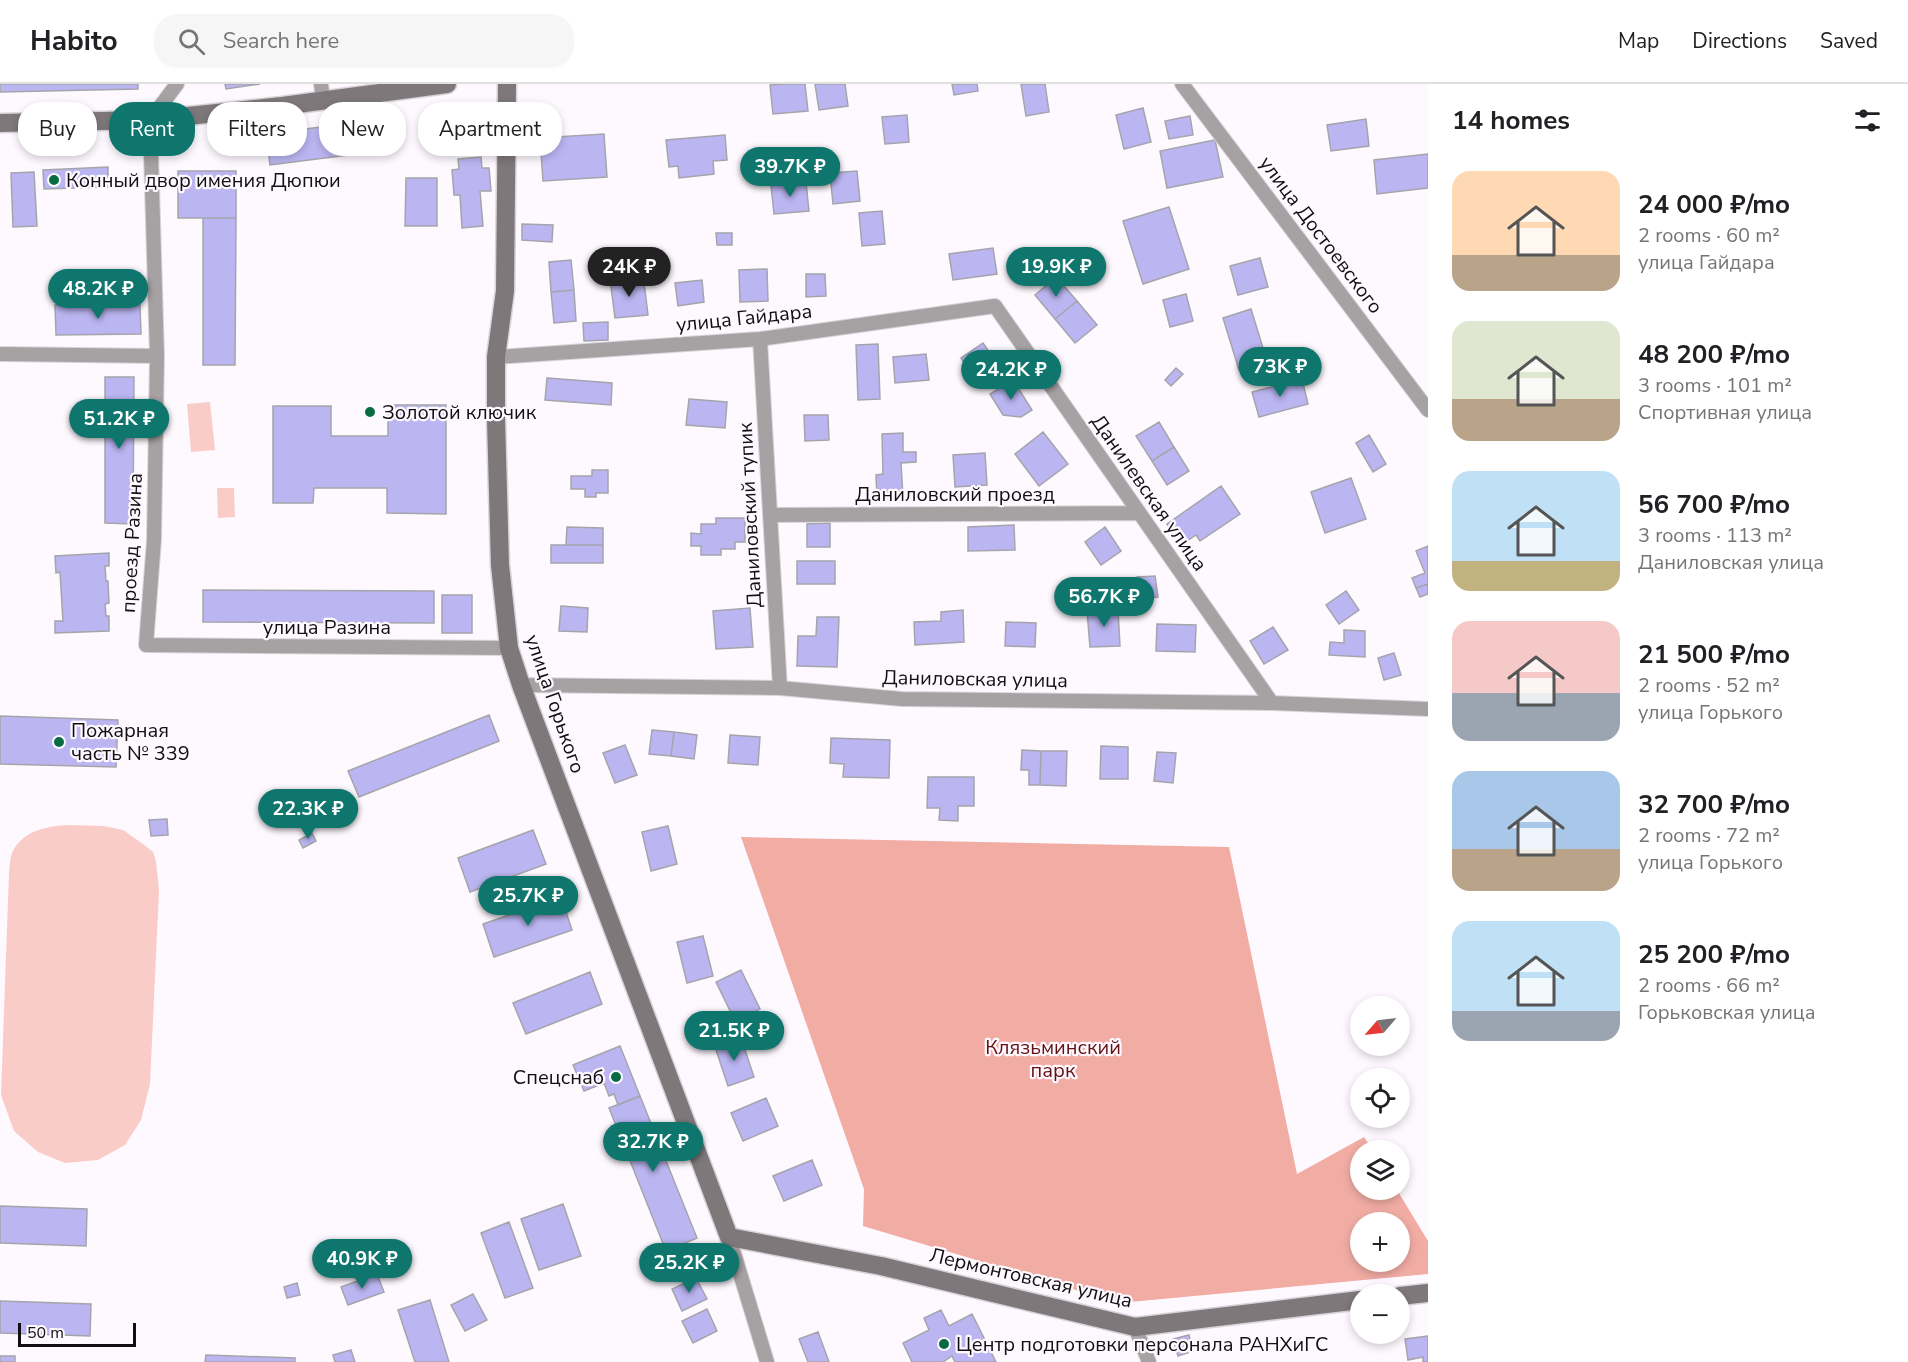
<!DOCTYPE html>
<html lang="en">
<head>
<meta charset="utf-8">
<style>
	:root { --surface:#fff; --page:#f6f6f6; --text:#202124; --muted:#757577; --line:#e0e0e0; --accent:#0f766e }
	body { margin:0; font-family:"Nunito Sans",sans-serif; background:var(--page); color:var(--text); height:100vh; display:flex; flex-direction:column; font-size:22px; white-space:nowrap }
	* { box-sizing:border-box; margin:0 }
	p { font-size:20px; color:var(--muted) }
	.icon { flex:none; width:33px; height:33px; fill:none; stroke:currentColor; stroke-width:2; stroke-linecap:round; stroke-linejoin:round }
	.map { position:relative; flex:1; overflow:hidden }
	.details { display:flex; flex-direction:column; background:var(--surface); width:480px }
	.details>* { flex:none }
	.banner { position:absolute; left:18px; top:18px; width:570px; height:54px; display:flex; gap:12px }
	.needle { width:39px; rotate:242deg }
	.tools { position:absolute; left:1350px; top:912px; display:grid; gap:12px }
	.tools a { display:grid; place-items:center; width:60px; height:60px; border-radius:50%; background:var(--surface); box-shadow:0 3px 9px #0003; font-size:30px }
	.scale { position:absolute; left:18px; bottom:15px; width:118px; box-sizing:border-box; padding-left:6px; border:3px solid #110f11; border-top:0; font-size:16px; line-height:21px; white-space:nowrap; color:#110f11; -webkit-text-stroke:4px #fef9ff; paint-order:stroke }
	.price { position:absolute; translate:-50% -51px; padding:0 14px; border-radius:21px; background:var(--accent); color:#fff; font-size:20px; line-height:39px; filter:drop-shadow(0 2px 3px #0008) }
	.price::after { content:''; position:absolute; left:50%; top:36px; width:18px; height:14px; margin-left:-9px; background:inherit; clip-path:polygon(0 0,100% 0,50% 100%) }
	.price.current { background:#222; color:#fff }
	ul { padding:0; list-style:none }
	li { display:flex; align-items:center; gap:18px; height:150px; padding:0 24px }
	li span { display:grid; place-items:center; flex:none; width:168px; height:120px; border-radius:18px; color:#555 }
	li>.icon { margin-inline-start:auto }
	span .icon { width:72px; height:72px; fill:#fffc; stroke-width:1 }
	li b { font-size:26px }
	h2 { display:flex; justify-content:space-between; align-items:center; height:72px; padding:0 24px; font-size:26px }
	.pill { padding:0 21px; border-radius:24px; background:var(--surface); box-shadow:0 3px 9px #0003; font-size:21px; line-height:54px }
	.pill.current { background:var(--accent); color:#fff }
	header { display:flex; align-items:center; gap:36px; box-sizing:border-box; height:84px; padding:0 30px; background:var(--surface); border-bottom:2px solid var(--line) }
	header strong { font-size:28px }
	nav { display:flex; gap:33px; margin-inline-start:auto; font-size:21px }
	.search { width:420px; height:54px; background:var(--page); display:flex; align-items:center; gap:15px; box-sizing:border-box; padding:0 21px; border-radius:24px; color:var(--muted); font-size:22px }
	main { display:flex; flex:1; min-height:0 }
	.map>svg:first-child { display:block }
	.green { fill:#faccc7 }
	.forest { fill:#f1aca4; fill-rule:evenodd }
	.building { fill:#bbb6f1; stroke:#a5a4ac; stroke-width:1.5 }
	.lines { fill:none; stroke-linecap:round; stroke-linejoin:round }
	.street-casing { stroke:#d8d4d9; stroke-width:16 }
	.secondary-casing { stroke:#d8d4d9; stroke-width:21 }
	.street { stroke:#a6a2a4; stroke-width:14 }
	.secondary { stroke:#7e787a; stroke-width:18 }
	.poi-dot { fill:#076c42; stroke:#fef9ff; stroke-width:2 }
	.labels { text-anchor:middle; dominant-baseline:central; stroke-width:4.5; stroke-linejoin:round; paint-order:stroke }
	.poi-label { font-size:20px; fill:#110f11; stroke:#fef9ff; text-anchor:start }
	.street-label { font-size:20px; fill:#110f11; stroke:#fef9ff }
	.park-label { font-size:20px; fill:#621212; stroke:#fef9ff }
</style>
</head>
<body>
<header>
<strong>Habito</strong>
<div class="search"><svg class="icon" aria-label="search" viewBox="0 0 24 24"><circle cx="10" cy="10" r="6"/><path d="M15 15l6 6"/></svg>Search here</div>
<nav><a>Map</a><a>Directions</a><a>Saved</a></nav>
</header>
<main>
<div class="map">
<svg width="1428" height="1278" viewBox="0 0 1428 1278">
	<rect width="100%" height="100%" fill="#fef9ff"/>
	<path class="green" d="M210 318 215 366 191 368 187 320Z
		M217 404H234L235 433 218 434Z
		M66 741 104 742 123 746 143 760 153 768 156 777 159 807 150 1000 141 1036 125 1061 98 1076 65 1079 38 1068 14 1047 1 1011 9 789C10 781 10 771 14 765 26 746 45 743 66 741Z"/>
	<path class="forest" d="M741 753 1229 763 1297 1090 1364 1053 1373 1066H1360V1106H1397L1428 1157V1190L1119 1219 863 1142 864 1105ZM1360 1138H1400V1178H1360Z"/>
	<path class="building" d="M0 0H138V5L0 8Z
		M225 0H260L226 5Z
		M785 0H805L808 27 773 30 770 1Z
		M815 0H845L848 22 819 26Z
		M952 0H977L978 7 954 11Z
		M1021 0H1045L1049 28 1026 32Z
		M1143 24 1151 58 1124 65 1116 31Z
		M907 31 909 58 885 60 882 33Z
		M1190 32 1193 51 1169 55 1165 37Z
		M1366 35 1369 62 1331 67 1327 41Z
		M360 38 364 69 270 81 266 50Z
		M604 50 607 93 543 97 540 54Z
		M725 51 727 76 713 77 714 90 679 94 678 82 669 83 666 56Z
		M1215 56 1223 93 1167 104 1160 67Z
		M1428 70V104L1377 110 1374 76Z
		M481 73 482 84H489L491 107H480L483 142 462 144 460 111H454L452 86 459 85 458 75Z
		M108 83V103L44 105 43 86Z
		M178 87H236V134H178Z
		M857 87 860 117 833 120 830 89Z
		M34 88 37 142 13 143 11 89Z
		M406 94H437V142H405Z
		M806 98 809 127 774 130 771 101Z
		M1169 123 1189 185 1143 200 1123 137Z
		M882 127 885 160 862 162 859 129Z
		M203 134H236L235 281H203Z
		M522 140 553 141 552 158 522 156Z
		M716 149H732V161H717Z
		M993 164 997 190 953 196 949 170Z
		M1260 174 1268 203 1238 211 1230 182Z
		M571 176 574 206 551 208 549 178Z
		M767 185 768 217 740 218 739 186Z
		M806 190H825L826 212 806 213Z
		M631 193V200L644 198 648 231 615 234 610 195Z
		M1056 193 1077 217 1055 235 1035 211Z
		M702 196 704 218 678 222 675 199Z
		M574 206 576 237 554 239 551 208Z
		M1186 210 1193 237 1170 243 1163 216Z
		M1077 217 1097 241 1075 259 1055 235Z
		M55 221H140L141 250 56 251Z
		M1251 225 1267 277 1239 286 1223 234Z
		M608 238V256L584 257 583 239Z
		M983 259 998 281 975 296 961 274Z
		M878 260 880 315 858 316 856 261Z
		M926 270 929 296 895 299 893 273Z
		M1176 284 1183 290 1171 302 1165 296Z
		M105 293H134L133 440 105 439Z
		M547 294 612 299 611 321 545 316Z
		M1302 295 1308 320 1259 333 1252 308Z
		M1013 296 1032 326 1021 333 1003 331 990 310Z
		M689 315 727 318 725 344 686 341Z
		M388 321H446V430L387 429V404H314L313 419H273V322H331V352H388Z
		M804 331H828L829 356 805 357Z
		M1159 338 1174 363 1152 377 1136 352Z
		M1043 348 1068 380 1039 402 1015 370Z
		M903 349V368H916V378L901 379 903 413 877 414 876 391 883 390 882 350Z
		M1369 351 1386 380 1373 388 1356 359Z
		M1174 363 1189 387 1167 401 1152 377Z
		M985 369 987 401 955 403 953 371Z
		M592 386H608V409H596V413H585V405H571V392H592Z
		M1351 394 1366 435 1325 449 1311 408Z
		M1221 402 1240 430 1200 457 1196 451 1181 461 1167 440Z
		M716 434H745V458H735V465H721V471H701V462H691V449L701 450V440H716Z
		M830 439V463H807V440Z
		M1014 441 1015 466 968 467V443Z
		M567 443 603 444V461H566Z
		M1105 443 1121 467 1101 481 1085 458Z
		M551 461H603V479H551Z
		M1428 462V500L1416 504 1412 494 1425 489 1416 467Z
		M109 469V482H105L106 497H108L109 519 105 520 106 532H109V547L55 549V537H63L60 488 56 489 55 472Z
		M797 477H835V500H797Z
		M1155 492 1158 513 1139 515 1137 493Z
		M1428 500V510L1420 513 1416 504Z
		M203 506 434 507V539L203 538Z
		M1346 507 1359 526 1339 540 1326 521Z
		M442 511H472V549H442Z
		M561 522 588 524 587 548 559 547Z
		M750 524 753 563 716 565 713 527Z
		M1118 525 1120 562 1090 563 1087 527Z
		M963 526 964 558 915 561 914 538 941 537V528Z
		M817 533H839L837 583 797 582 798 552H816Z
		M1006 538 1036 539 1035 563 1005 562Z
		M1157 540 1196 541 1195 568 1156 567Z
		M1273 543 1288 566 1264 580 1250 557Z
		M1344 546 1365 547V573L1329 571 1330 558 1344 559Z
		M1394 569 1401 591 1384 596 1378 574Z
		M489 631 499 657 359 713 348 687Z
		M0 632 118 636 116 683 0 680Z
		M652 646 674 648 671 672 649 670Z
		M674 648 697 651 694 675 671 672Z
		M730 651 760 653 758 681 728 679Z
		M831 654 890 656 889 694 843 693 844 680 830 679Z
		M625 661 637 691 615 699 603 669Z
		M1101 662 1128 663V695H1100Z
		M1022 666 1041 667 1040 701H1029V686H1021Z
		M1041 667H1067L1066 702 1040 701Z
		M1157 668 1176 669 1173 699 1154 697Z
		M928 693H974V722H958V737L939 736 940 724H927Z
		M167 735 168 751 151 752 149 736Z
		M668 742 677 780 651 787 642 748Z
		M533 746 546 780 470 808 458 774Z
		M312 749 316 757 303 764 299 756Z
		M561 813 572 846 494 873 483 840Z
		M703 852 713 892 687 899 677 858Z
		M741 886 760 925 735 937 716 898Z
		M590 888 602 920 526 950 513 919Z
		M741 954 754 993 728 1002 715 963Z
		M620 962 640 1012 618 1021 614 1010 609 1012 604 999 584 1007 573 981Z
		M640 1012 697 1154 666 1167 609 1024Z
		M766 1014 778 1042 743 1057 731 1029Z
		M812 1076 822 1101 784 1117 773 1092Z
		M563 1120 581 1172 539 1186 521 1135Z
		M0 1122 87 1125 86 1162 0 1159Z
		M509 1138 533 1204 505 1214 481 1149Z
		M377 1190 384 1208 348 1221 341 1203Z
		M696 1194 707 1215 682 1227 672 1205Z
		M297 1199 300 1211 287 1214 284 1203Z
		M473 1210 487 1236 465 1247 451 1221Z
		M430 1216 449 1278H415L398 1226Z
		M0 1217 91 1220 90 1252 0 1249Z
		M707 1225 717 1247 693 1259 682 1237Z
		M941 1226 949 1242 972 1230 996 1278H955L952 1272 943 1278H912L903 1259 929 1246 924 1234Z
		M818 1248 829 1278H808L799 1255Z
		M1189 1251 1193 1267 1178 1272 1173 1255Z
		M1428 1252V1278H1423V1273L1408 1276 1405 1255Z
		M351 1266 355 1278H335L333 1271Z
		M206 1271 295 1274V1278H205Z
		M0 1272H15V1278H0Z"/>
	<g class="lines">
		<g class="street-casing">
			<path id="street" d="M177 0 150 36 157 272 154 456 146 561 509 564
				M321 0 323 16
				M1182 0 1428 326
				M760 255 780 604
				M0 270 157 272
				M496 273 760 255 995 222 1272 619
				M770 431 1139 429
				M521 601 780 604 902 615 1272 619 1428 625
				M729 1153 767 1278
				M1135 1243 1149 1278"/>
		</g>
		<g class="secondary-casing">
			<path id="secondary" d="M507 0 505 207 496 273V335L500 481 509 564 521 601 729 1153 881 1182 1135 1243 1360 1216
				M0 39 150 36 282 22 447 0
				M1400 1212 1428 1209"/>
		</g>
		<use href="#street" class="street"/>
		<use href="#secondary" class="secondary"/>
	</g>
	<g class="poi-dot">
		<circle cx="54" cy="96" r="6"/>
		<circle cx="370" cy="328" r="6"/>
		<circle cx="59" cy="658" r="6"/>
		<circle cx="616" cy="993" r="6"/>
		<circle cx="944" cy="1260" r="6"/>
	</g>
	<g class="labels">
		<g class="poi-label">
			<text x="66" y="96">Конный двор имения Дюпюи</text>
			<text x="382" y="328">Золотой ключик</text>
			<text x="71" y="646">Пожарная<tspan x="71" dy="23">часть № 339</tspan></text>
			<text x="604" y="993" text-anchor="end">Спецснаб</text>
			<text x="956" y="1260">Центр подготовки персонала РАНХиГС</text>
		</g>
		<g class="street-label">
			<text transform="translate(1321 151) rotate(53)">улица Достоевского</text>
			<text transform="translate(744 234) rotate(-6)">улица Гайдара</text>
			<text transform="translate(1149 409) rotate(55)">Данилевская улица</text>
			<text x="955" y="410">Даниловский проезд</text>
			<text transform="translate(750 431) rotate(-93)">Даниловский тупик</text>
			<text transform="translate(132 459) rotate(-87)">проезд Разина</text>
			<text x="327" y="543">улица Разина</text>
			<text transform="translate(975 595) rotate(1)">Даниловская улица</text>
			<text transform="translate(555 620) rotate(71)">улица Горького</text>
			<text transform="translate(1031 1194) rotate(13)">Лермонтовская улица</text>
		</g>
		<g class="park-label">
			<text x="1053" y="963">Клязьминский<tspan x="1053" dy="23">парк</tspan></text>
		</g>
	</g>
</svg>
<div class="tools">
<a><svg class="needle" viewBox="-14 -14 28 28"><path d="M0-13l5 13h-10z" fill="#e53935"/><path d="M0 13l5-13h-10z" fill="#757577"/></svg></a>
<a><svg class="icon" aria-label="locate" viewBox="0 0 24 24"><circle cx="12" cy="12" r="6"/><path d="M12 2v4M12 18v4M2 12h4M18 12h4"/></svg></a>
<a><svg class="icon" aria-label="layers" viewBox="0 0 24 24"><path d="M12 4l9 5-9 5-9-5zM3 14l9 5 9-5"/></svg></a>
<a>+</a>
<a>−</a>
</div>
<div class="scale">50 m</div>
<b class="price" style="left:790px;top:114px">39.7K ₽</b>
<b class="price current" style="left:629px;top:214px">24K ₽</b>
<b class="price" style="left:1056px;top:214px">19.9K ₽</b>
<b class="price" style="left:98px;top:236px">48.2K ₽</b>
<b class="price" style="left:1280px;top:314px">73K ₽</b>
<b class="price" style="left:1011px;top:317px">24.2K ₽</b>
<b class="price" style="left:119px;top:366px">51.2K ₽</b>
<b class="price" style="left:1104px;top:544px">56.7K ₽</b>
<b class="price" style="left:308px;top:756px">22.3K ₽</b>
<b class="price" style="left:528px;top:843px">25.7K ₽</b>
<b class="price" style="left:734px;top:978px">21.5K ₽</b>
<b class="price" style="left:653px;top:1089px">32.7K ₽</b>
<b class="price" style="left:362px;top:1206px">40.9K ₽</b>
<b class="price" style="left:689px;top:1210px">25.2K ₽</b>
<div class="banner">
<a class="pill">Buy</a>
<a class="pill current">Rent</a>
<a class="pill">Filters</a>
<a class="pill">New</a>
<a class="pill">Apartment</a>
</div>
</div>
<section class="details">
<h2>14 homes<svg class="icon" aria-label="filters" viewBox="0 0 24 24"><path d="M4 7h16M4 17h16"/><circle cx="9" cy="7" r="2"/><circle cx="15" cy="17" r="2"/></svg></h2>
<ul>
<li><span style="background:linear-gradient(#ffd9b3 70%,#b9a48a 0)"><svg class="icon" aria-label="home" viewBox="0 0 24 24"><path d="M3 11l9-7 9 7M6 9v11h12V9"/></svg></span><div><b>24 000 ₽/mo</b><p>2 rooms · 60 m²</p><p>улица Гайдара</p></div></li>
<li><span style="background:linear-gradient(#dfe7d0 65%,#b9a48a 0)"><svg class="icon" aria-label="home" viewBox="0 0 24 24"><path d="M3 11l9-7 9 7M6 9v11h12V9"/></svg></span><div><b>48 200 ₽/mo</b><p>3 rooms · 101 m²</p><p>Спортивная улица</p></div></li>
<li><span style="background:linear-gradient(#bfe0f5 75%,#c2b280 0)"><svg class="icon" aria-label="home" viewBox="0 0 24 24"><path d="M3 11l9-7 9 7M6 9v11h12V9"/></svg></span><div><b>56 700 ₽/mo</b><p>3 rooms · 113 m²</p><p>Даниловская улица</p></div></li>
<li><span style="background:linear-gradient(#f6c9c9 60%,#9aa5b1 0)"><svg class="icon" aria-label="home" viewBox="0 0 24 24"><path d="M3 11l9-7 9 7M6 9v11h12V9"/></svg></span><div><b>21 500 ₽/mo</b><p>2 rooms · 52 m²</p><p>улица Горького</p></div></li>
<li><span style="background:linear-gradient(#a9c7e8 65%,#b9a48a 0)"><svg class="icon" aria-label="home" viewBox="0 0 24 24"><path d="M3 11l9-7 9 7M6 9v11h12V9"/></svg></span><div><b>32 700 ₽/mo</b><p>2 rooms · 72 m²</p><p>улица Горького</p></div></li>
<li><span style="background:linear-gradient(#bfe0f5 75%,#9aa5b1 0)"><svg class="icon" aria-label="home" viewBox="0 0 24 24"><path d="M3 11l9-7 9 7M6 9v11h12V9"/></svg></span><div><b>25 200 ₽/mo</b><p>2 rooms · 66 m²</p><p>Горьковская улица</p></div></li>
</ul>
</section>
</main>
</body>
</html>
